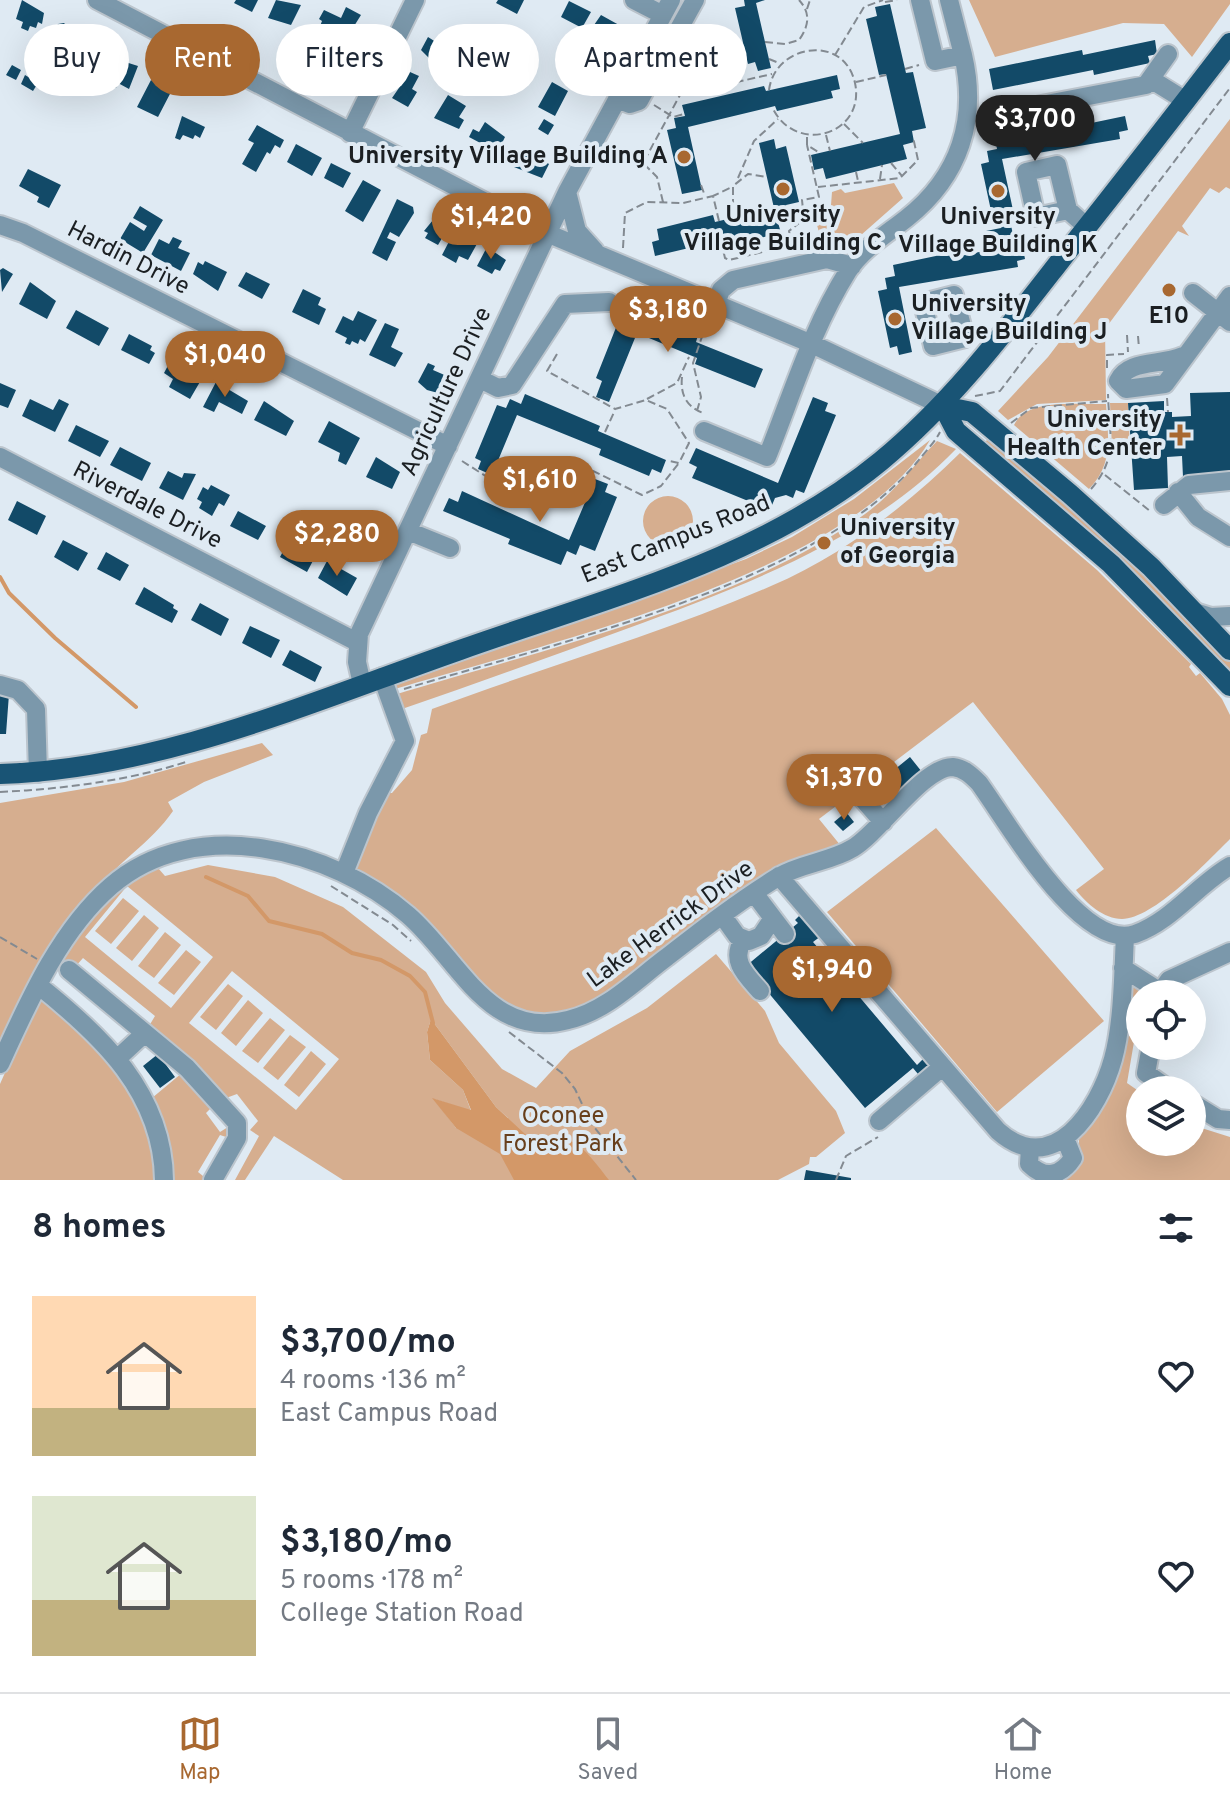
<!DOCTYPE html>
<html lang="en">
<head>
<meta charset="utf-8">
<style>
	:root { --surface:#fff; --page:#f2f2f3; --text:#1f2937; --muted:#747a83; --line:#e0e1e3; --accent:#a86830 }
	body { margin:0; font-family:Overpass,sans-serif; background:var(--page); color:var(--text); height:100vh; display:flex; flex-direction:column; font-size:30px; white-space:nowrap }
	* { box-sizing:border-box; margin:0 }
	p { font-size:26px; color:var(--muted) }
	.icon { flex:none; width:44px; height:44px; fill:none; stroke:currentColor; stroke-width:2; stroke-linecap:round; stroke-linejoin:round }
	.map { position:relative; height:1180px; overflow:hidden }
	.panel { display:flex; flex-direction:column; background:var(--surface); flex:1 }
	.panel>* { flex:none }
	.hud { position:absolute; left:24px; top:24px; width:800px; height:72px; display:flex; gap:16px }
	.controls { position:absolute; left:1126px; top:980px; display:grid; gap:16px }
	.controls a { display:grid; place-items:center; width:80px; height:80px; border-radius:50%; background:var(--surface); box-shadow:0 8px 32px #0002; font-size:40px }
	.price { position:absolute; translate:-50% -68px; padding:0 18px; border-radius:28px; background:var(--accent); color:#fff; font-size:26px; line-height:52px; filter:drop-shadow(0 2px 4px #0008) }
	.price::after { content:''; position:absolute; left:50%; top:48px; width:24px; height:18px; margin-left:-12px; background:inherit; clip-path:polygon(0 0,100% 0,50% 100%) }
	.price.on { background:#222; color:#fff }
	ul { padding:0; list-style:none }
	li { display:flex; align-items:center; gap:24px; height:200px; padding:0 32px }
	li span { display:grid; place-items:center; flex:none; width:224px; height:160px; border-radius:0px; color:#555 }
	li>.icon { margin-inline-start:auto }
	span .icon { width:96px; height:96px; fill:#fffc; stroke-width:1 }
	li b { font-size:34px }
	h2 { display:flex; justify-content:space-between; align-items:center; height:96px; padding:0 32px; font-size:34px }
	.pill { padding:0 28px; border-radius:36px; background:var(--surface); box-shadow:0 8px 32px #0002; font-size:28px; line-height:72px }
	.pill.on { background:var(--accent); color:#fff }
	.tabs { display:flex; justify-content:space-around; align-items:center; height:112px; border-top:2px solid var(--line); background:var(--surface); font-size:22px; color:var(--muted) }
	.tabs a { display:grid; justify-items:center; gap:4px }
	.tabs .on { color:var(--accent) }
	.map>svg:first-child { display:block }
	.green { fill:#d6ae8f; fill-rule:evenodd }
	.water { fill:#d39868 }
	.lines { fill:none; stroke-linecap:round; stroke-linejoin:round }
	.stream { stroke:#d39868; stroke-width:4 }
	.building { fill:#124a68 }
	.minor-casing { stroke:#bcc5cd; stroke-width:22 }
	.major-casing { stroke:#bcc5cd; stroke-width:24 }
	.path { stroke:#838a91; stroke-width:2; stroke-dasharray:8 4; stroke-linecap:butt }
	.minor { stroke:#7b98ab; stroke-width:18 }
	.major { stroke:#195475; stroke-width:20 }
	.poi-dot { fill:#a86830; stroke:#dfeaf3; stroke-width:3 }
	.labels { text-anchor:middle; dominant-baseline:central; stroke-width:8; stroke-linejoin:round; paint-order:stroke }
	.poi-label { font-size:24px; font-weight:bold; fill:#1b1f22; stroke:#dfeaf3 }
	.street-label { font-size:24px; fill:#1b1f22; stroke:#dfeaf3 }
	.park-label { font-size:24px; fill:#683f1c; stroke:#dfeaf3 }
</style>
</head>
<body>
<div class="map">
<svg width="1230" height="1180" viewBox="0 0 1230 1180">
	<rect width="100%" height="100%" fill="#dfeaf3"/>
	<path class="green" d="M969 0H1230V4L1192 57 1164 24 1123 23 995 57Z
		M1230 119V189L1226 187 1219 193 1210 188 1182 226 1189 236 1178 231 1105 329 1106 400 1037 404 1008 420 998 411 1048 357Z
		M894 183 903 198 852 243 821 240 813 210 831 205 832 192 841 189 845 193Z
		M1110 403H1128L1130 450 1112 448Z
		M1106 404C1108 437 1114 463 1089 489L1014 425C1027 397 1080 405 1106 404Z
		M930 440C853 573 535 647 391 690L393 686 746 559 792 537 854 499Z
		M987 440 1055 493 1139 566 1230 661V673L1119 559 983 444Z
		M937 441 956 449C867 541 743 586 626 629 552 656 477 683 402 709L394 695C541 650 741 604 865 514 894 493 913 466 937 441Z
		M960 453 1097 570 1191 664 1189 667 1196 676 1200 673 1222 699 1230 715V839C1208 861 1153 919 1122 919 1104 919 1086 903 1076 890L1104 869 973 702 819 819 841 846 787 863 585 1008C562 1013 536 1021 513 1009 482 993 467 964 444 940 417 911 387 888 353 868L383 793H392L412 770 421 735 427 733 432 709C544 667 661 634 771 586 842 556 906 506 960 453Z
		M643 521a25 25 0 1 1 50 0a25 25 0 1 1-50 0Z
		M262 743 273 755 204 782 168 802 173 811C151 843 117 862 93 894 57 942 30 1000 0 1052V803L124 782Z
		M936 828 1104 1021 997 1112 827 912Z
		M208 865 275 877 343 907 426 972 445 1003 502 1069 536 1088 570 1051 647 1008 716 954 765 1011 779 1043 836 1111 845 1133 816 1157H810L809 1164 778 1180H343L274 1136 245 1180H235L259 1136 250 1130 258 1121 237 1094 226 1098 149 1026 155 1016 83 958 76 966 60 960 78 933 124 883 158 868 165 876ZM127 886 213 957 171 1008 85 937ZM232 971 339 1059 296 1110 189 1023ZM431 1019 496 1107 508 1118 456 1128 434 1099 471 1111 463 1090 430 1060 427 1032Z
		M123 898 139 911 111 944 95 931Z
		M144 915 159 928 132 961 116 948Z
		M165 932 181 945 154 978 138 966Z
		M186 950 201 962 174 995 158 983Z
		M1130 980 1143 989 1127 1083 1140 1092V1142H1192V1125L1230 1137V1180H1058L1079 1158V1136L1126 1016 1133 1015V1004L1125 1003Z
		M228 984 243 996 216 1030 200 1017Z
		M45 1000 125 1075 153 1139 157 1180H0V1084L32 1012 39 1001Z
		M248 1000 263 1013 236 1046 221 1033Z
		M270 1018 285 1030 258 1063 242 1051Z
		M290 1035 306 1047 278 1080 263 1068Z
		M311 1051 326 1064 299 1097 284 1085Z
		M182 1073 212 1107 206 1113 220 1132 228 1127 229 1138 220 1135 198 1172 208 1180H168L152 1098Z"/>
	<path class="water" d="M431 1019 496 1107 538 1146C570 1124 589 1155 609 1180H514L500 1154 456 1128 432 1098 471 1110 463 1090 430 1060 427 1032Z"/>
	<g class="lines">
		<path class="stream" d="M0 577 9 593 55 638 136 707
			M206 877 248 896 269 921 322 934 352 953 381 960 410 976 425 992 433 1023"/>
	</g>
	<path class="building" d="M22 0 44 13 42 24 38 22 36 28 30 26 28 31 21 28 23 22 16 19Z
		M236 0H258L252 12 234 3Z
		M276 0 301 5 291 25 268 18Z
		M498 0H524L517 14 496 3Z
		M744 0H765L756 3 771 68 758 71 755 62 748 64 735 8 745 6Z
		M569 1 591 12 582 28 561 17Z
		M890 4 906 73 913 72 926 128 912 131 914 142 903 145 907 159 826 179 823 168 814 170 811 155 900 134 886 74 879 75 866 19 877 16 875 7Z
		M346 7 361 15 351 31 360 36 349 58 333 50 337 41 328 37 330 32 320 26 322 21 319 19 324 10 341 18Z
		M601 15 619 25 604 48 585 38Z
		M64 23 73 33 61 54 48 48 52 38 48 36 51 28 55 30 58 24Z
		M84 35 116 50 95 82 84 77 89 67 83 64 91 48 80 43Z
		M428 37 439 44 430 59 421 50Z
		M370 38 380 43 371 60 361 54Z
		M1155 40 1157 54 1148 56 1150 63 1094 75 1093 70 993 90 989 69 1082 50 1083 55Z
		M566 50 598 67 589 84 558 66Z
		M116 59 138 66 129 89 118 83 116 88 104 83Z
		M12 65 21 70 16 80 6 75Z
		M410 72 419 76 412 89 417 92 408 107 392 98Z
		M25 75 38 83 33 91 21 84Z
		M837 75 840 89 831 91 833 98 777 111 775 106 688 127 702 190 682 194 667 130 676 128 674 118 685 116 682 105 764 86 766 91Z
		M151 80 172 90 158 117 137 107Z
		M552 82 568 91 555 116 538 107Z
		M448 95 466 106 459 117 464 120 459 129 434 118Z
		M182 116 205 127 200 138 195 135 193 139 183 135 180 140 175 138Z
		M1125 116 1128 130 1119 132 1120 139 1002 159 1016 224 1011 225 1014 240 989 246 986 231 1001 228 999 219 993 220 981 164 989 162 987 151 997 149 995 138 1052 126 1053 131Z
		M544 119 554 125 548 135 538 129Z
		M485 122 505 137 502 143 508 146 503 155 469 137 473 129 479 132Z
		M257 125 284 140 280 148 275 145 270 154 267 152 256 172 242 164 254 143 248 140Z
		M774 139 776 149 786 146 799 202 786 205 788 216 777 219 781 233 725 246 723 240 655 256 652 242 659 240 657 229 713 215 715 222 774 208 759 143Z
		M296 144 322 158 312 176 287 162Z
		M524 147 549 164 542 178 514 167Z
		M331 163 351 173 343 188 324 178Z
		M28 169 61 185 49 208 37 202 39 197 19 186Z
		M363 180 381 190 363 222 345 211Z
		M397 199 413 207 414 213 399 237 390 232 387 238 396 242 387 261 372 253Z
		M140 206 163 220 143 253 120 239 130 222 144 231 147 226 133 218Z
		M433 220 448 228 438 245 425 238 428 233 424 231Z
		M455 230 478 242 468 260 459 256 456 263 442 255Z
		M173 237 182 241 178 248 190 253 181 271 151 255 159 239 169 244Z
		M1022 243 1025 259 1017 261 1018 267 899 287 912 352 899 355 897 346 890 348 878 291 887 289 885 278 895 276 893 265 950 253 951 258Z
		M487 247 506 260 500 271 495 269 492 274 477 266Z
		M205 261 227 272 218 291 193 274 198 262 203 265Z
		M3 268 13 274 2 292 0 270Z
		M246 272 270 284 262 299 238 286Z
		M30 282 56 301 47 319 19 304Z
		M303 289 321 298 318 305 326 309 319 325 292 312Z
		M76 310 109 328 99 346 66 328Z
		M358 311 377 320 365 342 360 339 358 344 352 341 350 345 345 343 347 338 335 332 343 316 353 321Z
		M644 313 698 335 696 342 763 369 755 388 695 364 697 358 637 333 609 402 596 397 602 381 596 378 617 325 627 329 631 319 640 322Z
		M385 323 399 329 391 347 403 353 395 367 369 355Z
		M129 334 152 346 150 350 155 353 149 364 121 350Z
		M172 358 198 372 195 377 201 380 190 399 169 387 173 379 164 373Z
		M428 363 435 366 433 370 456 380 449 396 427 390 418 382Z
		M216 382 248 401 242 414 219 402 214 412 203 407Z
		M0 383 16 390 8 408 0 405Z
		M1230 392V477H1183L1182 456 1167 457 1168 488 1134 490 1128 403 1164 401V412H1172V417L1191 416 1190 393Z
		M525 394 600 426 598 431 666 460 661 473 652 469 649 476 599 455 601 449 517 415 492 475 478 469 481 461 475 458 497 405 506 408 510 399 521 404Z
		M813 397 828 403 825 411 836 415 804 493 796 490 793 498 786 495 775 498 770 510 692 478 697 467 689 463 696 448 778 483Z
		M30 399 53 410 59 399 69 404 55 432 22 416Z
		M264 401 294 421 286 436 254 420Z
		M329 421 360 438 346 465 338 461 340 453 318 442Z
		M76 425 109 441 100 457 68 441Z
		M120 447 151 463 142 481 110 465Z
		M376 457 400 472 392 489 366 477Z
		M168 471 182 478 184 473 196 474 183 500 159 488Z
		M595 479 608 484 605 492 617 497 595 551 580 545 576 555 567 551 561 565 508 544 510 539 443 511 449 498 458 502 462 491 569 540Z
		M211 485 230 495 224 506 219 503 212 516 199 508 202 502 197 499 203 487 208 490Z
		M17 501 46 516 37 535 8 520Z
		M238 511 266 526 258 540 230 526Z
		M63 540 88 553 78 571 54 557Z
		M289 540 316 555 307 572 280 557Z
		M106 552 129 565 120 581 97 569Z
		M327 561 357 578 347 596 318 578Z
		M144 587 174 605 173 608 178 611 172 623 135 604Z
		M200 603 229 619 221 636 191 620Z
		M250 626 280 640 271 658 242 643Z
		M290 650 322 667 315 682 282 665Z
		M0 693 9 694 6 734H0Z
		M910 757 922 772 896 794 883 779Z
		M846 812 854 822 843 831 834 822Z
		M802 913 821 936 813 942 917 1065 924 1058 930 1065 918 1074 913 1068 865 1108 746 966 798 923 795 920Z
		M158 1054 175 1077 160 1088 143 1066Z
		M806 1170 851 1178V1180H804Z"/>
	<g class="lines">
		<g class="minor-casing">
			<path id="minor" d="M97 0 537 229 812 344 943 406
				M634 0 663 15
				M920 0 935 61 963 55 949 0
				M1152 80 1186 101
				M617 99 630 104 639 101 695 0
				M1005 112 1146 85 1168 54
				M350 133 415 0
				M567 192 577 231 595 251
				M1068 210 1036 217 1026 172 1057 165 1068 210 1087 227
				M0 225 23 233 448 446
				M1193 293 1230 322
				M954 295 965 338 933 346 923 303Z
				M716 304 721 290 733 280 827 259 852 266
				M1183 356C1161 366 1128 359 1118 381L1126 389 1165 384 1230 296
				M480 379 498 388 512 385 565 304 609 302
				M704 431 767 457C792 395 812 328 848 271 862 249 887 234 907 218 960 176 978 119 963 55
				M0 457 357 642
				M1178 492 1198 517 1230 537
				M1164 505 1189 485 1230 481
				M408 531 450 548
				M1195 612 1211 617 1230 616
				M362 684 357 662 359 634 567 192 671 0
				M0 685 18 690 36 709 38 773
				M862 798 883 822
				M344 873 368 813 405 741 382 677
				M779 876 998 1131C1053 1180 1099 1110 1113 1059 1123 1023 1123 974 1125 936
				M754 893 785 934
				M722 915 737 936 749 941 761 936 773 918
				M743 940C730 961 746 975 760 991
				M1123 968 1159 991
				M69 970 187 1068 237 1123V1138L213 1180
				M38 985C101 1035 163 1093 164 1180
				M1159 994 1169 980 1230 952
				M1151 1046 1146 1073 1170 1090
				M118 1058 145 1033
				M0 1064C28 1003 59 931 111 886 195 813 332 849 408 915 458 958 489 1041 568 1020 607 1011 636 980 667 957 703 929 739 901 778 877 802 863 830 862 853 848 880 832 924 766 953 767 964 768 972 776 979 783 1007 821 1081 952 1135 934 1172 921 1197 885 1230 866
				M1192 1103 1218 1119 1230 1120
				M879 1121 942 1067
				M1030 1148 1029 1164C1045 1180 1061 1176 1073 1158L1065 1138"/>
		</g>
		<g class="major-casing">
			<path id="major" d="M943 406 956 431 1111 564 1230 686
				M943 406 972 412 1070 494 1151 567 1230 650
				M0 774C160 769 311 702 460 650 603 599 761 560 881 461 951 403 1004 333 1060 261 1117 189 1174 116 1230 43"/>
		</g>
		<path class="path" d="M885 2 897 0
			M807 9 810 0
			M765 42 785 44 799 40C809 26 811 13 799 0
			M835 55 864 7 883 0
			M769 59 779 63
			M905 69 919 65
			M856 82 886 75
			M769 90C775 44 844 33 855 83 866 135 795 156 772 107
			M654 105 673 117 684 114
			M844 124 863 143
			M826 135 830 151
			M807 137V145L820 153
			M891 163 902 176
			M856 172 858 181
			M738 178 754 141 778 119
			M880 179 882 165
			M701 185 705 196
			M818 187 900 178 918 160 913 137
			M663 202 657 177 643 163 680 95 772 74
			M744 215 733 202V186L748 174 767 177
			M719 221 713 196 732 187
			M721 241 725 258 729 260 792 245 789 231 804 219 802 200 819 197 807 145
			M623 248 625 213 647 202 683 203 713 196
			M1127 335 1128 352
			M1138 336 1139 348
			M557 354 547 371 615 409 646 400 667 409 689 443 679 463 669 461
			M1107 368V355L1124 354
			M682 377C680 395 687 407 703 413
			M975 396 1000 391 1230 88
			M1167 398 1168 412
			M647 399 677 383 689 357
			M697 411 701 397 693 363 709 316
			M1011 423 1031 408 1107 401
			M605 432 615 410
			M462 461 495 482 524 486 552 467 581 465 642 495 661 486 679 463
			M1105 475 1150 511
			M1091 489C1119 457 1109 433 1108 394
			M404 689C553 644 818 583 918 461 925 452 935 442 940 432
			M0 792C63 789 126 781 186 762
			M331 886 393 925 411 941
			M0 937 37 959
			M509 1032 562 1073 575 1089 591 1123 636 1180
			M836 1180 846 1156 878 1137"/>
		<use href="#minor" class="minor"/>
		<use href="#major" class="major"/>
	</g>
	<g class="poi-dot">
		<circle cx="684" cy="157" r="8"/>
		<circle cx="783" cy="189" r="8"/>
		<circle cx="998" cy="191" r="8"/>
		<circle cx="1169" cy="290" r="8"/>
		<circle cx="895" cy="319" r="8"/>
		<path d="M1176 423h8v8h8v8h-8v8h-8v-8h-8v-8h8z"/>
		<circle cx="824" cy="543" r="8"/>
	</g>
	<g class="labels">
		<g class="poi-label">
			<text x="668" y="157" text-anchor="end">University Village Building A</text>
			<text x="783" y="216">University<tspan x="783" dy="28">Village Building C</tspan></text>
			<text x="998" y="218">University<tspan x="998" dy="28">Village Building K</tspan></text>
			<text x="911" y="305" text-anchor="start">University<tspan x="911" dy="28">Village Building J</tspan></text>
			<text x="1169" y="317">E10</text>
			<text x="1162" y="421" text-anchor="end">University<tspan x="1162" dy="28">Health Center</tspan></text>
			<text x="840" y="529" text-anchor="start">University<tspan x="840" dy="28">of Georgia</tspan></text>
		</g>
		<g class="street-label">
			<text transform="translate(128 259) rotate(27)">Hardin Drive</text>
			<text transform="translate(447 392) rotate(-65)">Agriculture Drive</text>
			<text transform="translate(147 506) rotate(27)">Riverdale Drive</text>
			<text transform="translate(676 540) rotate(-22)">East Campus Road</text>
			<text transform="translate(671 925) rotate(-36)">Lake Herrick Drive</text>
		</g>
		<g class="park-label">
			<text x="563" y="1117">Oconee<tspan x="563" dy="28">Forest Park</tspan></text>
		</g>
	</g>
</svg>
<div class="controls">
<a><svg class="icon" aria-label="locate" viewBox="0 0 24 24"><circle cx="12" cy="12" r="6"/><path d="M12 2v4M12 18v4M2 12h4M18 12h4"/></svg></a>
<a><svg class="icon" aria-label="layers" viewBox="0 0 24 24"><path d="M12 4l9 5-9 5-9-5zM3 14l9 5 9-5"/></svg></a>
</div>
<b class="price on" style="left:1035px;top:163px">$3,700</b>
<b class="price" style="left:491px;top:261px">$1,420</b>
<b class="price" style="left:668px;top:354px">$3,180</b>
<b class="price" style="left:225px;top:399px">$1,040</b>
<b class="price" style="left:540px;top:524px">$1,610</b>
<b class="price" style="left:337px;top:578px">$2,280</b>
<b class="price" style="left:844px;top:822px">$1,370</b>
<b class="price" style="left:832px;top:1014px">$1,940</b>
<div class="hud">
<a class="pill">Buy</a>
<a class="pill on">Rent</a>
<a class="pill">Filters</a>
<a class="pill">New</a>
<a class="pill">Apartment</a>
</div>
</div>
<section class="panel">
<h2>8 homes<svg class="icon" aria-label="filters" viewBox="0 0 24 24"><path d="M4 7h16M4 17h16"/><circle cx="9" cy="7" r="2"/><circle cx="15" cy="17" r="2"/></svg></h2>
<ul>
<li><span style="background:linear-gradient(#ffd9b3 70%,#c2b280 0)"><svg class="icon" aria-label="home" viewBox="0 0 24 24"><path d="M3 11l9-7 9 7M6 9v11h12V9"/></svg></span><div><b>$3,700/mo</b><p>4 rooms · 136 m²</p><p>East Campus Road</p></div><svg class="icon" aria-label="heart" viewBox="0 0 24 24"><path d="M12 20l-8-8c-3-5 5-10 8-4 3-6 11-1 8 4z"/></svg></li>
<li><span style="background:linear-gradient(#dfe7d0 65%,#c2b280 0)"><svg class="icon" aria-label="home" viewBox="0 0 24 24"><path d="M3 11l9-7 9 7M6 9v11h12V9"/></svg></span><div><b>$3,180/mo</b><p>5 rooms · 178 m²</p><p>College Station Road</p></div><svg class="icon" aria-label="heart" viewBox="0 0 24 24"><path d="M12 20l-8-8c-3-5 5-10 8-4 3-6 11-1 8 4z"/></svg></li>
</ul>
</section>
<nav class="tabs">
<a class="on"><svg class="icon" aria-label="map" viewBox="0 0 24 24"><path d="M3 6l6-2 6 2 6-2v14l-6 2-6-2-6 2zM9 4v14M15 6v14"/></svg>Map</a>
<a><svg class="icon" aria-label="saved" viewBox="0 0 24 24"><path d="M7 4h10v16l-5-4-5 4z"/></svg>Saved</a>
<a><svg class="icon" aria-label="home" viewBox="0 0 24 24"><path d="M3 11l9-7 9 7M6 9v11h12V9"/></svg>Home</a>
</nav>
</body>
</html>
